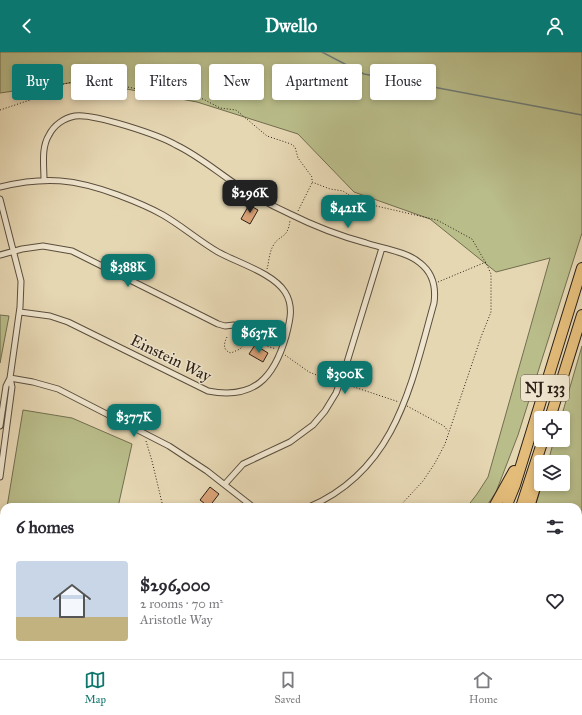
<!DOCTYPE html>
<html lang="en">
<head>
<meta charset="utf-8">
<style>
	:root { --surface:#fff; --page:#f7f7f7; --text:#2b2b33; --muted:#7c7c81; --line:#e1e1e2; --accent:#0f766e }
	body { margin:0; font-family:"IM FELL Great Primer",serif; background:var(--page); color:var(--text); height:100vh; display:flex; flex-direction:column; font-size:15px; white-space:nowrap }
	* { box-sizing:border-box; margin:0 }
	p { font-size:13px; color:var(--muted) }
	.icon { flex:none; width:22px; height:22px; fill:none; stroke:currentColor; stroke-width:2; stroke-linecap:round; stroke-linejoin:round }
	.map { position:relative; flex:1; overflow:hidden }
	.drawer { position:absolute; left:0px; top:451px; width:582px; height:156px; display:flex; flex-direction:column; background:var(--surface); border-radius:12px 12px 0 0; box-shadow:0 2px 6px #0003 }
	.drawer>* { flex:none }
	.guide { position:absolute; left:12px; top:12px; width:558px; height:36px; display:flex; gap:8px }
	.controls { position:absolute; left:534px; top:359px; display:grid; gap:8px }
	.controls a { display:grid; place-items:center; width:36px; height:36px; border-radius:4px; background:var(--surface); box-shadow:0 2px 6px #0003; font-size:20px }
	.price { position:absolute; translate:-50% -34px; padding:0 9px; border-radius:8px; background:var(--accent); color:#fff; font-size:13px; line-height:26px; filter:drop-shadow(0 1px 2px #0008) }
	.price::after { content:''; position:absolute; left:50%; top:24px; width:12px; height:9px; margin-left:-6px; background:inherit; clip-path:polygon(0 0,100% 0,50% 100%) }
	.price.on { background:#222; color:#fff }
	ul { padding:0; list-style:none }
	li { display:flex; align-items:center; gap:12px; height:100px; padding:0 16px }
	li+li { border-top:1px solid var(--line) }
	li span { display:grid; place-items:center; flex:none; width:112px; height:80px; border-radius:4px; color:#555 }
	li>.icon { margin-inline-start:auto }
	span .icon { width:48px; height:48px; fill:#fffc; stroke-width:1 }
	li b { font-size:17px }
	h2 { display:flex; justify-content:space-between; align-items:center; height:48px; padding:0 16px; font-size:17px }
	.chip { padding:0 14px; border-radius:4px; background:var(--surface); box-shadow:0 2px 6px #0003; font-size:14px; line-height:36px }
	.chip.on { background:var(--accent); color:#fff }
	header { display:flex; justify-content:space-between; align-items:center; height:52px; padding:0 16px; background:var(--accent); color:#fff; font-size:18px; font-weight:700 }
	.tabs { display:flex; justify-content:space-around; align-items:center; height:56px; border-top:1px solid var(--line); background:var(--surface); font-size:11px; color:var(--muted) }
	.tabs a { display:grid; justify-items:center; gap:2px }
	.tabs .on { color:var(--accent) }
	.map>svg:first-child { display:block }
	.green { fill:#b9bd8a; stroke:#726e50 }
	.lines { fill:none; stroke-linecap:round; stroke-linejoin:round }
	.stream { stroke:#6d7b76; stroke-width:1.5 }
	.building { fill:#daa277; stroke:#2c2017 }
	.street-casing { stroke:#5a4e3e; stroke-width:7 }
	.secondary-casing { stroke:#2c2017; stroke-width:9 }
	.highway-casing { stroke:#2c2017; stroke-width:12 }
	.path { stroke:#2c2017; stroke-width:1; stroke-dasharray:1 2; stroke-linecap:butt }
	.street { stroke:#efe5ce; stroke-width:5 }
	.secondary { stroke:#efe5ce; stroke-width:7 }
	.highway { stroke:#e3bc7a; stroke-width:10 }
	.labels { text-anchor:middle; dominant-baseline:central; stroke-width:3; stroke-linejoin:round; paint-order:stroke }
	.shield { fill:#efe5ce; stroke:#665b4e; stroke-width:1 }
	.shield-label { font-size:15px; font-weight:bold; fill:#2c2017 }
	.street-label { font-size:16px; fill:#2c2017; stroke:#efe5ce }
</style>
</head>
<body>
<header><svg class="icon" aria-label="back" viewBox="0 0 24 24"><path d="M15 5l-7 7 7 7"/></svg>Dwello<svg class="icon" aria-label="person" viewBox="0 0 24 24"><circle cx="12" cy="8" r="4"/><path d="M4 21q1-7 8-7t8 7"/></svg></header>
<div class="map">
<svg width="582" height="607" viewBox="0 0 582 607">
	<rect width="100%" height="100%" fill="#e6d7b3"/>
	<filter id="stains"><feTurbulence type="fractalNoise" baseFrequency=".005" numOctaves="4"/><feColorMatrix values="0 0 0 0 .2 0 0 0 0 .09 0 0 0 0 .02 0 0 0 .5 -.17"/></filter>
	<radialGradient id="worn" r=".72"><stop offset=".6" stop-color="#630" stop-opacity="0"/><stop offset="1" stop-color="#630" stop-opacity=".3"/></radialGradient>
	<path class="green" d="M0 0H582V181L518 383 496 440 486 455H467L477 442 488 425 550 206 496 220 430 167 354 140 298 82 197 50 83 29 0 41Z
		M0 263 9 264 0 311Z
		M582 294V533L578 540V455H535L542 432H563V410H548L554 388H563V366H561Z
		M23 358 72 366 132 392 118 455H7Z
		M370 603H407L403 607H367Z
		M489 603H546L544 607H488Z"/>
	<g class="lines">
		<path class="stream" d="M322 0 364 22 582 63"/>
	</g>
	<path class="building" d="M249 153 258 158 250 172 241 167Z
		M255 293 268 301 263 310 249 302Z
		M210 435 219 442 209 455 200 448Z"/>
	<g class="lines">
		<g class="street-casing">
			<path id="street" d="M44 128C44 113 41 96 49 83 54 73 64 66 75 64 93 61 159 83 176 93 197 103 215 118 234 131 252 143 270 153 290 162 314 174 340 184 366 191 381 196 408 200 420 211 433 221 436 236 434 251 411 333 396 418 309 455
				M0 135C46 124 75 127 118 143 134 149 149 155 163 163 182 174 199 189 218 200 238 211 273 221 285 240 294 254 290 269 286 284 274 326 254 348 208 339L68 270 50 264 20 260
				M0 147 21 229 20 255 10 326 12 335 0 425
				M0 203 22 197 43 194 72 199 218 272 225 274 234 273
				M10 326 33 330 58 337 169 394 207 419 253 455
				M0 374 6 334 10 326
				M225 432 243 412 290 390 313 373 325 359 336 341 344 320 382 196
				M0 478 2 487
				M2 486 4 504
				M0 526V529
				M0 575 4 558
				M573 603 581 607"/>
		</g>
		<g class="secondary-casing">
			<path id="secondary" d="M0 590 4 591
				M51 603 66 607"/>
		</g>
		<g class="highway-casing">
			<path id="highway" d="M550 366 582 263
				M494 455 514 419
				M506 455 515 433 582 216
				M521 455 543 388
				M529 455 536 432
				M361 607 364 603
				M416 607 419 603
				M433 607 436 603
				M479 607 481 603"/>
		</g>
		<path class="path" d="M0 58 39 45 54 34 83 28 100 29 137 37 203 47 220 56 236 58 267 84 291 92 295 95 298 106 312 125V130L330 137 343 139 355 147 372 153 437 168 472 187 487 213 491 222V260L481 285 445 392 435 411 423 429 399 455
			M298 159 312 131
			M267 217C269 210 269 201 273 194 279 182 288 188 290 168
			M438 230 486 210
			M237 277 248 288 276 297
			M227 285C224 291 222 298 231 301L240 297 247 289
			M285 303 309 320 334 330
			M345 332 399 350
			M407 354 444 374 448 379
			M146 389 152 409 163 455
			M578 520 582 511
			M535 607 537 603"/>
		<use href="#street" class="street"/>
		<use href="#secondary" class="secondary"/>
		<use href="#highway" class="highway"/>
	</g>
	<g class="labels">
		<rect class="shield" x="521" y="323" width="48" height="26" rx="3"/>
		<g class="shield-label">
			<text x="545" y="336">NJ 133</text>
		</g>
		<g class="street-label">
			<text transform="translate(171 306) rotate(26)">Einstein Way</text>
		</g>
	</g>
	<rect width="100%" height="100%" filter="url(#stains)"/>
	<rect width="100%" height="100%" fill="url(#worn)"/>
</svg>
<div class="controls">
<a><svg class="icon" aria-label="locate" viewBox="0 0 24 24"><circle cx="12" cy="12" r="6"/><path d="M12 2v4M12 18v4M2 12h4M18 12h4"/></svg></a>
<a><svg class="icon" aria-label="layers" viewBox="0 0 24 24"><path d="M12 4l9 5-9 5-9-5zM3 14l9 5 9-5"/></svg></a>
</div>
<b class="price on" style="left:250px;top:162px">$296K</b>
<b class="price" style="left:348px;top:177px">$421K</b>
<b class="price" style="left:128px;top:236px">$388K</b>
<b class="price" style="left:259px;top:302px">$637K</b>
<b class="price" style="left:345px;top:343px">$300K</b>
<b class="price" style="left:134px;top:386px">$377K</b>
<div class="guide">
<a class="chip on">Buy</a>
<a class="chip">Rent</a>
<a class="chip">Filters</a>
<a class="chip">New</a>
<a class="chip">Apartment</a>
<a class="chip">House</a>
</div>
<section class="drawer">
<h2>6 homes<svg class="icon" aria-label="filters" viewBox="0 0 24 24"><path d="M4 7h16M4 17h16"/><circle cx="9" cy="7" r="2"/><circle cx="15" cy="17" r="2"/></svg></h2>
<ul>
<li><span style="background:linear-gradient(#c9d6e8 70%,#c2b280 0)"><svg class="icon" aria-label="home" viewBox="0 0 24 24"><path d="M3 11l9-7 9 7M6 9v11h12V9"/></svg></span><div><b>$296,000</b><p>2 rooms · 70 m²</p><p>Aristotle Way</p></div><svg class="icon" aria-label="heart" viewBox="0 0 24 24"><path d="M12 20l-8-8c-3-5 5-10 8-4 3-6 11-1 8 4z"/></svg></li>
</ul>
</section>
</div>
<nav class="tabs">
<a class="on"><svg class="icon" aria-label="map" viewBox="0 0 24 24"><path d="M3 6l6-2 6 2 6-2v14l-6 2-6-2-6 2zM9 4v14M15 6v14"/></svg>Map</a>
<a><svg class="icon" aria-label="saved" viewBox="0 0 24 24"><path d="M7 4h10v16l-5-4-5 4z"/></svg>Saved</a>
<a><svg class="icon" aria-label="home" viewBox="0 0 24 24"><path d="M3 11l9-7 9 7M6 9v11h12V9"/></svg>Home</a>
</nav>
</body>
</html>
